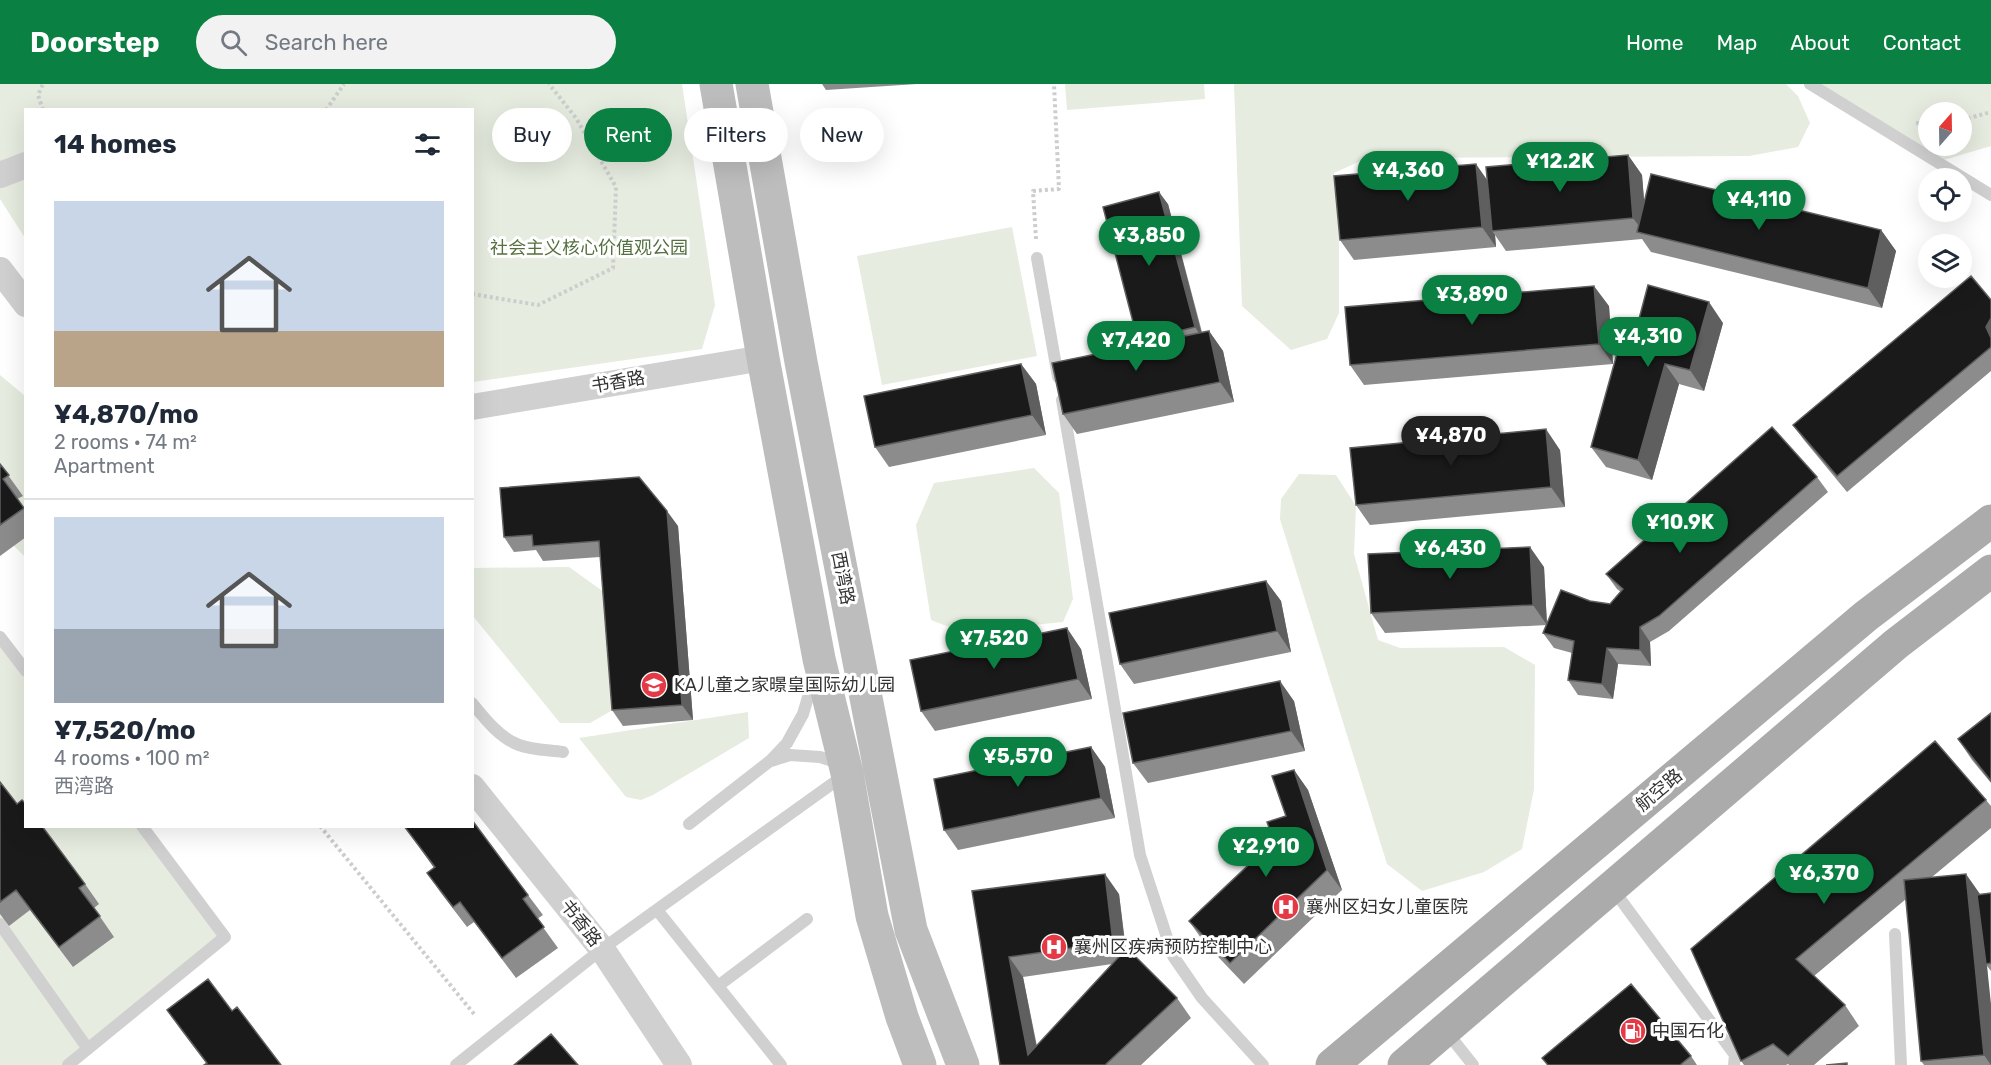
<!DOCTYPE html>
<html lang="en">
<head>
<meta charset="utf-8">
<style>
	:root { --surface:#fff; --page:#f2f2f3; --text:#1f2937; --muted:#747a83; --line:#e0e1e3; --accent:#0b8043 }
	body { margin:0; font-family:Rubik,"Noto Sans SC",sans-serif; background:var(--page); color:var(--text); height:100vh; display:flex; flex-direction:column; font-size:22px; white-space:nowrap }
	* { box-sizing:border-box; margin:0 }
	p { font-size:20px; color:var(--muted) }
	.icon { flex:none; width:33px; height:33px; fill:none; stroke:currentColor; stroke-width:2; stroke-linecap:round; stroke-linejoin:round }
	.map { position:relative; flex:1; overflow:hidden }
	.sheet { position:absolute; left:24px; top:24px; width:450px; height:720px; display:flex; flex-direction:column; background:var(--surface); border-radius:0px; box-shadow:0 6px 24px #0002 }
	.sheet>* { flex:none }
	.hud { position:absolute; left:492px; top:24px; width:570px; height:54px; display:flex; gap:12px }
	.needle { width:39px; rotate:20deg }
	.controls { position:absolute; left:1918px; top:18px; display:grid; gap:12px }
	.controls a { display:grid; place-items:center; width:54px; height:54px; border-radius:50%; background:var(--surface); box-shadow:0 6px 24px #0002; font-size:30px }
	.price { position:absolute; translate:-50% -51px; padding:0 14px; border-radius:21px; background:var(--accent); color:#fff; font-size:20px; line-height:39px; filter:drop-shadow(0 2px 3px #0008) }
	.price::after { content:''; position:absolute; left:50%; top:36px; width:18px; height:14px; margin-left:-9px; background:inherit; clip-path:polygon(0 0,100% 0,50% 100%) }
	.price.selected { background:#222; color:#fff }
	ul { padding:0; list-style:none }
	li { display:grid; align-content:center; gap:12px; height:318px; padding:0 30px }
	li+li { border-top:2px solid var(--line) }
	li span { display:grid; place-items:center; height:186px; border-radius:0px; color:#555 }
	li>.icon { margin-inline-start:auto }
	span .icon { width:108px; height:108px; fill:#fffc; stroke-width:1 }
	li b { font-size:26px }
	h2 { display:flex; justify-content:space-between; align-items:center; height:72px; padding:0 30px; font-size:26px }
	.chip { padding:0 21px; border-radius:27px; background:var(--surface); box-shadow:0 6px 24px #0002; font-size:21px; line-height:54px }
	.chip.selected { background:var(--accent); color:#fff }
	header { display:flex; align-items:center; gap:36px; box-sizing:border-box; height:84px; padding:0 30px; background:var(--accent); color:#fff }
	header strong { font-size:28px }
	nav { display:flex; gap:33px; margin-inline-start:auto; font-size:21px }
	.search { width:420px; height:54px; background:var(--page); display:flex; align-items:center; gap:15px; box-sizing:border-box; padding:0 21px; border-radius:33px; color:var(--muted); font-size:22px }
	.map>svg:first-child { display:block }
	.green { fill:#e6ecdf; fill-rule:evenodd }
	.lines { fill:none; stroke-linecap:round; stroke-linejoin:round }
	.path { stroke:#cdcdcd; stroke-width:4; stroke-dasharray:3 3; stroke-linecap:butt }
	.service { stroke:#d0d0d0; stroke-width:12 }
	.minor { stroke:#d0d0d0; stroke-width:26 }
	.secondary { stroke:#bdbdbd; stroke-width:33 }
	.primary { stroke:#ababab; stroke-width:33 }
	.wall { fill:#8c8c8c; fill-rule:evenodd }
	.shaded-wall { fill:#5f5f5f }
	.building { fill:#1a1a1a; stroke:#5f5f5f; stroke-width:1.5 }
	.labels { text-anchor:middle; dominant-baseline:central; stroke-width:6; stroke-linejoin:round; paint-order:stroke }
	.park-label { font-size:18px; fill:#56703f; stroke:#fff }
	.street-label { font-size:18px; fill:#333; stroke:#fff }
	.poi-label { font-size:18px; fill:#333; stroke:#fff; text-anchor:start }
</style>
</head>
<body>
<header>
<strong>Doorstep</strong>
<div class="search"><svg class="icon" aria-label="search" viewBox="0 0 24 24"><circle cx="10" cy="10" r="6"/><path d="M15 15l6 6"/></svg>Search here</div>
<nav><a>Home</a><a>Map</a><a>About</a><a>Contact</a></nav>
</header>
<div class="map">
<svg width="1991" height="981" viewBox="0 0 1991 981">
	<rect width="100%" height="100%" fill="#fff"/>
	<path class="green" d="M0 0H682L715 221 702 265 473 298 472 26H26L25 154 0 115Z
		M1065 0H1204L1205 15 1067 26Z
		M1234 0H1786L1798 12 1810 39 1798 63 1749 72 1367 74 1334 89 1339 152V229L1327 255 1291 266 1242 222Z
		M1810 0H1991V62L1937 78ZM1929 28H1962V62H1929Z
		M1012 143 1037 272 882 301 857 172Z
		M0 291 25 312V473L0 448Z
		M1034 384 1059 409 1073 515 1063 538 962 548 931 536 916 441 934 399Z
		M1299 390 1336 391 1356 422 1354 470 1378 556 1400 564 1504 563 1535 581 1534 705 1522 765 1484 788 1422 807 1387 780 1280 435 1281 415Z
		M569 483 604 508 611 627 590 639H560L473 532 472 484Z
		M0 553 25 587 26 742 142 743 225 853 68 981H0Z
		M748 628 749 654 653 711 641 716 626 713 579 654Z"/>
	<g class="lines">
		<path class="path" d="M43 26 38 11 43 0
			M326 26 344 0
			M1962 36 1991 28
			M1916 39 1929 40
			M1036 155 1033 107 1059 105 1054 0
			M472 210 538 221 613 184 616 103 576 34 549 0
			M320 742 474 930"/>
		<path class="service" d="M1810 0 1991 111
			M1037 174 1058 293
			M1062 316 1140 771 1173 872 1202 914 1263 981
			M0 553 26 587
			M472 619C485 635 500 654 519 661 532 666 549 666 563 668
			M771 677 790 671 820 673 842 680
			M689 740 770 677 787 659 803 630 814 593
			M1612 804 1735 971 1734 981
			M657 826 781 981
			M0 840 88 965
			M1895 850 1901 981
			M718 902 807 835
			M1446 947 1473 981
			M68 981 225 853 142 742
			M456 981 602 865 843 692"/>
		<path class="minor" d="M0 91 26 81
			M0 186 26 220
			M472 323 763 274
			M472 703 602 865 679 981"/>
		<path class="secondary" d="M716 0 763 274 819 575 847 689 872 832 902 933 920 981
			M752 0 801 278 911 846 963 981"/>
		<path class="primary" d="M1332 981 1866 532 1991 437
			M1404 981 1896 560 1991 487"/>
	</g>
	<path class="wall" d="M822 0H917L826 6Z
		M1628 71 1642 91 1644 118 1881 146 1896 167 1882 224 1651 168 1642 155 1506 167 1495 151 1496 163 1354 176 1340 156 1487 96Z
		M1168 120 1202 248 1209 247 1223 267 1234 318 1077 350 1063 330 1141 261 1138 257Z
		M1991 216V287L1847 408 1804 356 1793 341Z
		M1609 222 1613 280 1364 301 1350 281Z
		M1723 239 1704 307 1679 300 1652 396 1606 383 1591 363 1630 269Z
		M1021 280 1036 300 1046 351 889 383 875 363Z
		M1560 366 1565 423 1370 441 1356 421Z
		M0 380 23 412 17 415 26 426V453L0 472Z
		M1817 393 1828 408 1669 547 1650 558 1651 582 1618 580 1613 615 1578 611 1568 596 1572 569 1554 564 1543 549 1547 541 1385 549 1371 529 1544 483 1547 541 1590 517 1610 520 1621 508 1617 505 1606 490Z
		M678 442 693 636 623 642 612 626 600 473 543 477 536 466 514 468 504 453Z
		M1266 497 1281 517 1291 568 1134 600 1120 580Z
		M1081 565 1092 615 935 647 921 627Z
		M1294 617 1305 667 1148 699 1133 679Z
		M1991 629V699L1972 676 1958 655Z
		M1091 663 1105 683 1115 734 958 766 944 746Z
		M1294 686 1308 706 1342 806 1244 900 1203 857 1189 837 1274 757 1286 732Z
		M0 698 17 720 85 800 99 820 94 824 114 853 73 883 30 826 9 842 0 830Z
		M1986 716 1991 722V744L1932 793 1980 810 1991 809V887L1987 882 1991 981H1924L1921 977 1906 815 1814 892 1845 921 1859 942 1814 981H1789L1788 980 1786 981H1744L1741 977 1691 865Z
		M404 742H472L528 811 543 831 537 835 558 864 516 894 474 838 467 843 441 809 427 789 434 784Z
		M972 807 1119 810 1126 865 1177 914 1191 934 1141 981H1000ZM1112 880 1037 962 1023 893Z
		M167 926 232 927 206 979 181 946Z
		M1691 972 1697 981H1547L1542 974Z"/>
	<path class="shaded-wall" d="M1628 71 1642 91 1647 151 1645 150 1633 134Z
		M1476 80 1490 100 1492 147 1495 151 1496 163 1482 143Z
		M1159 108 1168 120 1203 255 1195 243Z
		M1881 146 1896 167 1882 224 1868 204Z
		M1594 202 1609 222 1613 280 1599 260Z
		M1709 218 1723 239 1704 307 1690 286Z
		M1991 234V254L1986 243Z
		M1209 247 1223 267 1234 318 1220 298Z
		M1021 280 1036 300 1046 351 1032 331Z
		M1665 280 1679 300 1652 396 1638 376Z
		M1546 345 1560 366 1565 423 1551 403Z
		M667 427 678 442 693 636 682 621Z
		M1530 463 1544 483 1547 541 1533 521Z
		M1266 497 1281 517 1291 568 1277 547Z
		M1640 543 1650 558 1651 582 1640 566Z
		M1067 544 1081 565 1092 615 1078 595Z
		M1607 564 1618 580 1613 615 1602 600Z
		M1280 597 1294 617 1305 667 1291 647Z
		M1091 663 1105 683 1115 734 1101 714Z
		M1294 686 1308 706 1342 806 1327 786Z
		M1105 790 1119 810 1127 878 1113 858Z
		M1966 790 1980 810 1986 880 1987 882 1991 920V981L1984 971Z
		M1009 873 1023 893 1040 981 1028 971Z"/>
	<path class="building" d="M1628 71 1633 134 1492 147 1486 83Z
		M1476 80 1482 143 1340 156 1334 92Z
		M1651 90 1881 146 1868 204 1637 148Z
		M1159 108 1195 243 1138 257 1103 123Z
		M1971 192 1991 216V234L1986 243 1991 254V263L1837 392 1793 341Z
		M1648 201 1709 218 1690 286 1665 280 1638 376 1591 363 1618 266 1630 269Z
		M1594 202 1599 260 1350 281 1345 223Z
		M1209 247 1220 298 1063 330 1052 279Z
		M1021 280 1032 331 875 363 864 312Z
		M1772 343 1817 393 1659 532 1640 543V566L1607 564 1602 600 1568 596 1574 557 1543 549 1561 506 1590 517 1610 520 1623 505 1606 490Z
		M1546 345 1551 403 1356 421 1350 364Z
		M0 380 9 391 3 395 24 424 0 441Z
		M639 393 667 427 682 621 612 626 599 457 533 462 532 451 504 453 500 404Z
		M1530 463 1533 521 1371 529 1368 470Z
		M1266 497 1277 547 1120 580 1109 529Z
		M1067 544 1078 595 921 627 910 576Z
		M1280 597 1291 647 1133 679 1123 629Z
		M1991 629V697L1958 655Z
		M1935 657 1986 716 1796 875 1845 921 1788 972 1773 960 1741 977 1691 865Z
		M1091 663 1101 714 944 746 934 695Z
		M1294 686 1327 786 1230 879 1189 837 1274 757 1267 738 1286 732 1272 692Z
		M0 698 17 720 22 716 26 720V742H42L85 800 79 804 100 832 59 863 16 806 0 818Z
		M472 736 528 811 523 815 544 843 502 874 460 818 453 823 427 789 435 783 404 742H472Z
		M1105 790 1113 858 1009 873 1028 971 1127 864 1177 914 1105 981H1000L972 807Z
		M1966 790 1984 971 1921 977 1904 796Z
		M1991 809V879L1986 880 1977 811Z
		M208 895 232 927 237 923 281 981H204L207 979 167 926Z
		M1631 900 1691 972 1680 981H1548L1542 974Z
		M551 950 578 981H514Z
		M1847 979V981H1826Z"/>
	<defs>
		<g id="school-disc" transform="scale(1.35)"><circle r="9.5" fill="#e63946" stroke="#fff"/><path d="M0-5L7-2L0 1L-7-2ZM-4 1L0 2.5L4 1V4Q0 6-4 4Z" fill="#fff"/></g>
		<g id="hospital-disc" transform="scale(1.35)"><circle r="9.5" fill="#e63946" stroke="#fff"/><path d="M-5-5h3v3.5h4V-5h3V5h-3V1.5h-4V5h-3Z" fill="#fff"/></g>
		<g id="fuel-disc" transform="scale(1.35)"><circle r="9.5" fill="#e63946" stroke="#fff"/><path d="M-5.5-6h7V0h2V4h1.3V-2.5L3-4.5l.8-.8L6-3V5H2.5V1h-1V6h-7ZM-4.2-4.7v3.2H.2V-4.7Z" fill="#fff"/></g>
	</defs>
	<g fill-rule="evenodd">
		<use href="#school-disc" x="654" y="601"/>
		<use href="#hospital-disc" x="1286" y="823"/>
		<use href="#hospital-disc" x="1054" y="863"/>
		<use href="#fuel-disc" x="1633" y="947"/>
	</g>
	<g class="labels">
		<g class="park-label">
			<text x="589" y="164">社会主义核心价值观公园</text>
		</g>
		<g class="street-label">
			<text transform="translate(618 298) rotate(-10)">书香路</text>
			<text transform="translate(843 494) rotate(79)">西湾路</text>
			<text transform="translate(1659 706) rotate(-40)">航空路</text>
			<text transform="translate(581 839) rotate(52)">书香路</text>
		</g>
		<g class="poi-label">
			<text x="674" y="601">KA儿童之家暻皇国际幼儿园</text>
			<text x="1306" y="823">襄州区妇女儿童医院</text>
			<text x="1074" y="863">襄州区疾病预防控制中心</text>
			<text x="1652" y="947">中国石化</text>
		</g>
	</g>
</svg>
<div class="controls">
<a><svg class="needle" viewBox="-14 -14 28 28"><path d="M0-13l5 13h-10z" fill="#e53935"/><path d="M0 13l5-13h-10z" fill="#747a83"/></svg></a>
<a><svg class="icon" aria-label="locate" viewBox="0 0 24 24"><circle cx="12" cy="12" r="6"/><path d="M12 2v4M12 18v4M2 12h4M18 12h4"/></svg></a>
<a><svg class="icon" aria-label="layers" viewBox="0 0 24 24"><path d="M12 4l9 5-9 5-9-5zM3 14l9 5 9-5"/></svg></a>
</div>
<b class="price" style="left:1560px;top:109px">¥12.2K</b>
<b class="price" style="left:1408px;top:118px">¥4,360</b>
<b class="price" style="left:1759px;top:147px">¥4,110</b>
<b class="price" style="left:1149px;top:183px">¥3,850</b>
<b class="price" style="left:1472px;top:242px">¥3,890</b>
<b class="price" style="left:1648px;top:284px">¥4,310</b>
<b class="price" style="left:1136px;top:288px">¥7,420</b>
<b class="price selected" style="left:1451px;top:383px">¥4,870</b>
<b class="price" style="left:1680px;top:470px">¥10.9K</b>
<b class="price" style="left:1450px;top:496px">¥6,430</b>
<b class="price" style="left:994px;top:586px">¥7,520</b>
<b class="price" style="left:1018px;top:704px">¥5,570</b>
<b class="price" style="left:1266px;top:794px">¥2,910</b>
<b class="price" style="left:1824px;top:821px">¥6,370</b>
<div class="hud">
<a class="chip">Buy</a>
<a class="chip selected">Rent</a>
<a class="chip">Filters</a>
<a class="chip">New</a>
</div>
<section class="sheet">
<h2>14 homes<svg class="icon" aria-label="filters" viewBox="0 0 24 24"><path d="M4 7h16M4 17h16"/><circle cx="9" cy="7" r="2"/><circle cx="15" cy="17" r="2"/></svg></h2>
<ul>
<li><span style="background:linear-gradient(#c9d6e8 70%,#b9a48a 0)"><svg class="icon" aria-label="home" viewBox="0 0 24 24"><path d="M3 11l9-7 9 7M6 9v11h12V9"/></svg></span><div><b>¥4,870/mo</b><p>2 rooms · 74 m²</p><p>Apartment</p></div></li>
<li><span style="background:linear-gradient(#c9d6e8 60%,#9aa5b1 0)"><svg class="icon" aria-label="home" viewBox="0 0 24 24"><path d="M3 11l9-7 9 7M6 9v11h12V9"/></svg></span><div><b>¥7,520/mo</b><p>4 rooms · 100 m²</p><p>西湾路</p></div></li>
</ul>
</section>
</div>
</body>
</html>
